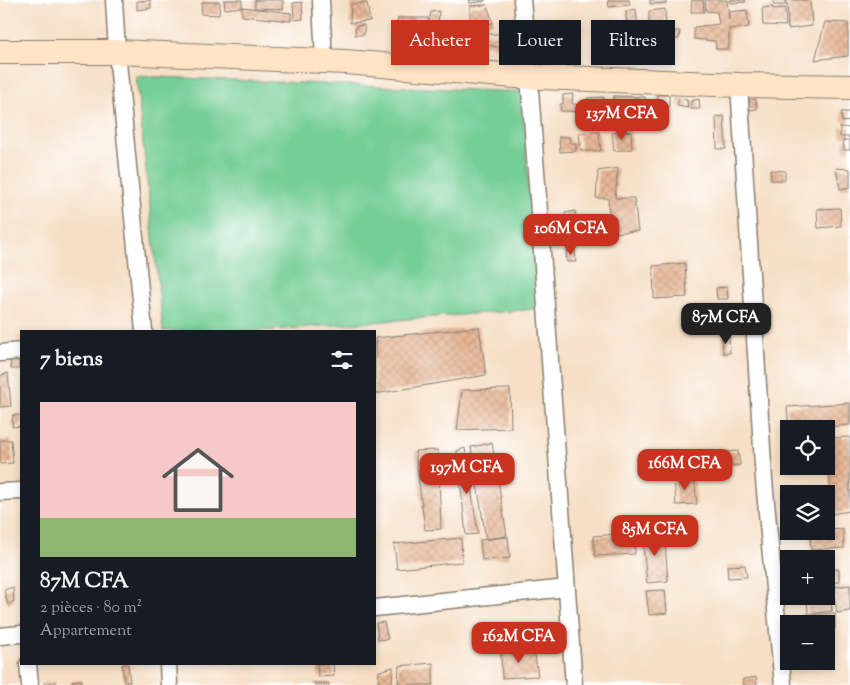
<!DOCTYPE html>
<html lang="fr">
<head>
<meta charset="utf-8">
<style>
	:root { --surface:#171b24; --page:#242831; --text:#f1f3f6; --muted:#9ea1a6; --accent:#c8321e }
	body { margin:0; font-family:"Sorts Mill Goudy",serif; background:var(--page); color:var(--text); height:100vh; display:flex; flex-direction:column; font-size:19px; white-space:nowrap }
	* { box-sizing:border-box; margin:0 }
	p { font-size:16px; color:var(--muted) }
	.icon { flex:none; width:28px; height:28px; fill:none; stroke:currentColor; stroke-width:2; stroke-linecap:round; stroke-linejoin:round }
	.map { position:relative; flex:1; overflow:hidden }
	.details { position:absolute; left:20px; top:330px; width:356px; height:335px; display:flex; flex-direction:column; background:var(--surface); border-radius:0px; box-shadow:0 2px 8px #0003 }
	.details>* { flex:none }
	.guide { position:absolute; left:391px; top:20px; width:384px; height:45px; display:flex; gap:10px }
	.buttons { position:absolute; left:780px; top:420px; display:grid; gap:10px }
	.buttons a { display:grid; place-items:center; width:55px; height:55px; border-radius:0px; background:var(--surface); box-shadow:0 2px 8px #0003; font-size:25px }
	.price { position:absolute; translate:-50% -42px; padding:0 11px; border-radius:10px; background:var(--accent); color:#fff; font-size:16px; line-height:32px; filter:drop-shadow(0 1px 2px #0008) }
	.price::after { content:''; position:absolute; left:50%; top:30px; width:15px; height:11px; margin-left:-8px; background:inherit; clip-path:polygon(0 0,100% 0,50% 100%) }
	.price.on { background:#222; color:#fff }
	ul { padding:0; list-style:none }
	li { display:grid; align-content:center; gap:10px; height:265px; padding:0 20px }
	li span { display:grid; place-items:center; height:155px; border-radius:0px; color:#555 }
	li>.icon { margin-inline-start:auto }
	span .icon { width:90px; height:90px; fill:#fffc; stroke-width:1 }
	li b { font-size:21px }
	h2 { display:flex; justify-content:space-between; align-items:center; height:60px; padding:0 20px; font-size:21px }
	.pill { padding:0 18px; border-radius:0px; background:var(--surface); box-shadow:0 2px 8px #0003; font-size:18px; line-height:45px }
	.pill.on { background:var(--accent); color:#fff }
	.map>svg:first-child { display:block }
	.green { fill:#74ce95; stroke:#487558 }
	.building { fill:url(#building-cross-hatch) }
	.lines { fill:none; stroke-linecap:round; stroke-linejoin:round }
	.minor-casing { stroke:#897e71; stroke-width:19 }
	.secondary-casing { stroke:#897e71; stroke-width:26 }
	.minor { stroke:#fff; stroke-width:16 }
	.secondary { stroke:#ffe4c6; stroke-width:24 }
</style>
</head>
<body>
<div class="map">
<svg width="850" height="685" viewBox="0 0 850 685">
	<defs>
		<pattern id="building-cross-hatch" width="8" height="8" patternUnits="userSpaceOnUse" patternTransform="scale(1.25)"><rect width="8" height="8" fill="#e8b796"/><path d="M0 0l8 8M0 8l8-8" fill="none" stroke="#c69d81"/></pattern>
	</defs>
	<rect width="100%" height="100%" fill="#fff"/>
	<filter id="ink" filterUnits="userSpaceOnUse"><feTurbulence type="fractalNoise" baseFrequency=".02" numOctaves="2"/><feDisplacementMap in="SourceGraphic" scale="10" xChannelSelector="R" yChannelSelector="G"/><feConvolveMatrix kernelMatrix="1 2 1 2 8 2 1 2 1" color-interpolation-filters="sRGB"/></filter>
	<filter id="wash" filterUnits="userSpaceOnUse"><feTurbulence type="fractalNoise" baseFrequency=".0096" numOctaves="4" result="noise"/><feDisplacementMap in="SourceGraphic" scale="20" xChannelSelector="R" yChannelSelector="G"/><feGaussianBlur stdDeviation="1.12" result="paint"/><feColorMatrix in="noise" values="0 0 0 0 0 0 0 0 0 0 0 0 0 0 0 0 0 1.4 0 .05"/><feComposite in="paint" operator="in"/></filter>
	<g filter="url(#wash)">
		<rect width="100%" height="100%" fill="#f6dfc6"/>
		<path class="green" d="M136 76 522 92 537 309 258 331H163Z"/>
		<g id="blocks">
			<path class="building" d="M150 0 151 8 137 10V1Z
				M224 0H242V7L225 9Z
				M255 0H283V9L255 8Z
				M469 0H485V1L470 3Z
				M608 0H629L630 5 609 7Z
				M650 0H666V3L650 4Z
				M692 0H703L704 12H691Z
				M705 0H727L729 20V12L747 10 749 27 729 29V49H716L715 41 694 39V27L719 24 717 12 706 11Z
				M729 0H745L746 2 730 3Z
				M773 0H784L786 5H774Z
				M787 0H810L812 26 788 29Z
				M202 2H220L219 15 201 14Z
				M302 2 303 19 294 20 293 3Z
				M367 3 370 21 350 23 351 4Z
				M487 5 493 23 470 27V6Z
				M242 7 291 13V21L242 16Z
				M773 7V9L785 8 786 26 763 25 762 8Z
				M636 9 638 29 627 31 626 11Z
				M665 9 666 25 649 26V11Z
				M439 11 438 28H428L431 12Z
				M398 18H428V31L396 26Z
				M825 22 848 23V56L815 60Z
				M364 25V35H355L356 26Z
				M595 28H606L607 36 595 37Z
				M668 31H680L679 39H669Z
				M478 34H503V48L477 43Z
				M556 34H564L563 44H556Z
				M573 94 572 104 587 105V98L604 97 603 105H613L614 96 645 97V108L628 106V114L561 111 560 104H563V95Z
				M658 95H669V107L656 106Z
				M679 98 687 100 688 108 677 106Z
				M699 99 700 109H691V101Z
				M756 99 757 109 750 110 749 100Z
				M638 111H646L644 126H637Z
				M841 112H850V121L842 122Z
				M724 116 726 149H717L716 117Z
				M616 121H624L625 129 618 130Z
				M840 127 850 128V137H840Z
				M631 131 632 149 614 151 612 133Z
				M599 132 601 151H581L579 133Z
				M559 137H569L570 143H576V151L560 152Z
				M843 140H850V150H844Z
				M618 168 615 198H634L638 231 611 233 608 198H596L598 171Z
				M836 168 850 169V187L840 189Z
				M770 170 785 171V180H771Z
				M840 208 841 226 818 228 817 209Z
				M575 211 576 234 566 236 565 213Z
				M575 250 576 262H567L566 252Z
				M685 263 687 297 654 299 653 266Z
				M727 287 728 299H717L716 288Z
				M479 327 486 375 375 394V338Z
				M729 336 730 353H723L722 337Z
				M10 356H21V361H18L19 369H11Z
				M8 373 11 406 0 407V376Z
				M510 389 511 428 457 430 462 390Z
				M850 403V425L806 429H789L787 407Z
				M13 415H21V426L12 427Z
				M850 437V511L831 514 829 460H826V438Z
				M0 440H11L13 463 0 464Z
				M492 443 507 536 486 539 471 447Z
				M465 448 478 534 466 535 457 451Z
				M438 450 441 529 425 530 415 451Z
				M738 451 740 465 725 466 724 452Z
				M681 453 682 469 665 471 664 455Z
				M694 476 697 504 676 505 674 477Z
				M843 529 844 548 811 550 810 531H826V530Z
				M664 531 668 581 647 583 642 534Z
				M634 533 635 554 595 556 593 536Z
				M508 537 510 558 482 560 480 540Z
				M461 538 462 562 397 569 394 544Z
				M745 565 747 577 728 578 727 566Z
				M839 569V582H826V570Z
				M850 585V611L837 613 833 587Z
				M826 586H830L832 611 808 614 807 596H826Z
				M13 587 14 601 8 605 4 590Z
				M665 590 667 613 649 615 646 591Z
				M835 613V629H826V624H812V615Z
				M384 622 388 639 378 640 376 623Z
				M534 648 538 676 502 678 501 652Z
				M433 663V685H398L399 666Z
				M122 664H128L130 682H124Z
				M317 664H333L334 676 318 677Z
				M393 667 392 685H378L379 671Z
				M756 677 757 685H743V679Z
				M82 680V685H71L72 681Z
				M56 682V685H44V683Z
				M314 683H329V685H315Z"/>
		</g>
	</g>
	<g filter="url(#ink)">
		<use href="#blocks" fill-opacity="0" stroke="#897e71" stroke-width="1"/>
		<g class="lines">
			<g class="minor-casing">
				<path id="minor" d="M114 0 117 52 144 331
					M321 0 324 61
					M522 0 529 76 574 685
					M739 85 764 480 783 685
					M0 353 21 351
					M0 492 21 491
					M375 608 567 588
					M0 636 21 634
					M28 664 30 685
					M168 664 169 685"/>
			</g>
			<g class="secondary-casing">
				<path id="secondary" d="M0 52H117L346 62 515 76 739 85 850 87"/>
			</g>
			<use href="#minor" class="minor"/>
			<use href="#secondary" class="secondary"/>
		</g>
	</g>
</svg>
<div class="buttons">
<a><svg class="icon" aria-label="locate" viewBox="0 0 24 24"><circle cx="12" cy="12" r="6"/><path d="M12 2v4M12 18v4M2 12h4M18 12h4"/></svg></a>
<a><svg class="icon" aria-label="layers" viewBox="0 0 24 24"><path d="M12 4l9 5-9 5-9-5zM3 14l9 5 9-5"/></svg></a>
<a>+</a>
<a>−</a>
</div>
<b class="price" style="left:622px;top:141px">137M CFA</b>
<b class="price" style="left:571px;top:256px">106M CFA</b>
<b class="price on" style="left:726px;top:345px">87M CFA</b>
<b class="price" style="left:685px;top:491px">166M CFA</b>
<b class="price" style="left:467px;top:495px">197M CFA</b>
<b class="price" style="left:655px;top:557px">85M CFA</b>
<b class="price" style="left:519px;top:664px">162M CFA</b>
<div class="guide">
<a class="pill on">Acheter</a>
<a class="pill">Louer</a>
<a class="pill">Filtres</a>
</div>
<section class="details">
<h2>7 biens<svg class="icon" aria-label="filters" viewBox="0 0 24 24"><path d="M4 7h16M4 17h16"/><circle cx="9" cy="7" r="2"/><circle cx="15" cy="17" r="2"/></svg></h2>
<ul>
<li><span style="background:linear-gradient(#f6c9c9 75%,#8fb573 0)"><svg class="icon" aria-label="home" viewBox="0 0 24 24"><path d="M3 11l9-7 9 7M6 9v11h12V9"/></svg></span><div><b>87M CFA</b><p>2 pièces · 80 m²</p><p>Appartement</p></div></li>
</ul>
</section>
</div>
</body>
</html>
